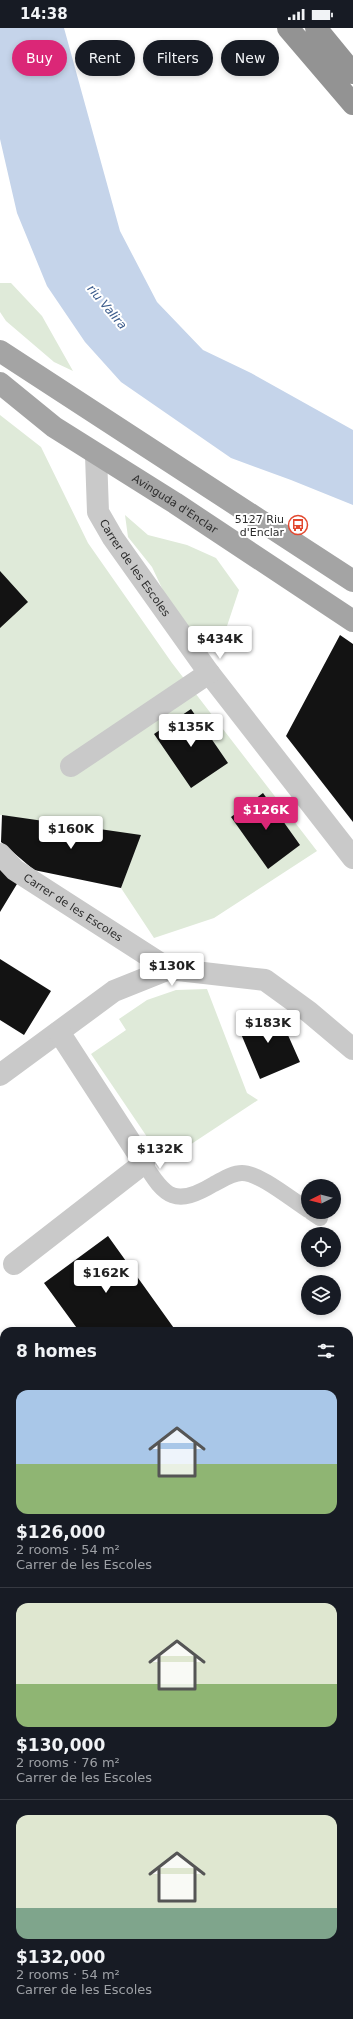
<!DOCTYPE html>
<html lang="en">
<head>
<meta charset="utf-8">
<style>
	:root { --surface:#171b24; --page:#242831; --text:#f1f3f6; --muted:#9ea1a6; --line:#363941; --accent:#db2777 }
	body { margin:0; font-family:"DejaVu Sans",sans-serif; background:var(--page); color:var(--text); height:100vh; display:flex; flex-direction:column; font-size:15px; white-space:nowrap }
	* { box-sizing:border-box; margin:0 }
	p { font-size:13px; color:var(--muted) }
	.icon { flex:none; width:22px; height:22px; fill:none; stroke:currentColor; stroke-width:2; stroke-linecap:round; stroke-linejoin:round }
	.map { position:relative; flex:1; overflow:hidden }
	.side { position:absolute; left:0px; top:1299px; width:353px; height:692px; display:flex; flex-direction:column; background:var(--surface); border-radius:12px 12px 0 0; box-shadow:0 2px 6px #0003 }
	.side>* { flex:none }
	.top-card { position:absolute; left:12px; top:12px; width:329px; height:36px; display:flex; gap:8px }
	.needle { width:26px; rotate:264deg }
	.buttons { position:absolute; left:301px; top:1151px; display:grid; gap:8px }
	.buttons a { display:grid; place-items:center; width:40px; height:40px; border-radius:50%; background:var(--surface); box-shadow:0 2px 6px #0003; font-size:20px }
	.price { position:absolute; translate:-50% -34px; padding:0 9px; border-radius:4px; background:#fff; color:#222; font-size:13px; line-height:26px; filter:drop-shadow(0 1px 2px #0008) }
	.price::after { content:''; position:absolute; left:50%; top:24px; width:12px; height:9px; margin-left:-6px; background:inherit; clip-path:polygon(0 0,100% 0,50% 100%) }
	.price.current { background:var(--accent); color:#fff }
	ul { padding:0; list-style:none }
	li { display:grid; align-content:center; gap:8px; height:212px; padding:0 16px }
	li+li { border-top:1px solid var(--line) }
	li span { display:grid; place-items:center; height:124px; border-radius:12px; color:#555 }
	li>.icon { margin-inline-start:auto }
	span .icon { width:72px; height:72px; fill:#fffc; stroke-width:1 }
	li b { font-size:17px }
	h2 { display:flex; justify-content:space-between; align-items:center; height:48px; padding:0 16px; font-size:17px }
	.chip { padding:0 14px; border-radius:18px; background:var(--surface); box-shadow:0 2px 6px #0003; font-size:14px; line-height:36px }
	.chip.current { background:var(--accent); color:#fff }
	.status { display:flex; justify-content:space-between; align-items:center; height:28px; padding:0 20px; background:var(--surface); direction:ltr }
	.status svg { height:11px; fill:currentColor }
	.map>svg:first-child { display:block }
	.green { fill:#dfead9 }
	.water { fill:#c5d4ea }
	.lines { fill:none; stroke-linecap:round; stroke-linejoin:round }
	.stream { stroke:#c5d4ea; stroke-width:10 }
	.building { fill:#131313 }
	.lane { stroke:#c9c9c9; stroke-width:16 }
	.street { stroke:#c9c9c9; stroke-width:22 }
	.primary { stroke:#a4a4a4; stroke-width:22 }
	.highway { stroke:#939393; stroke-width:22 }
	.labels { text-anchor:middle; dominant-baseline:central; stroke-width:4; stroke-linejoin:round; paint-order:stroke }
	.street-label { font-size:11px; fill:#2c2c2c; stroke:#fff }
	.poi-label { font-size:11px; fill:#2c2c2c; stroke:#fff; text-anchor:end }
	.water-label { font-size:12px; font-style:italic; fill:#3c5c8c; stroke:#fff }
</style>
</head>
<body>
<div class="status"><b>14:38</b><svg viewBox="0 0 49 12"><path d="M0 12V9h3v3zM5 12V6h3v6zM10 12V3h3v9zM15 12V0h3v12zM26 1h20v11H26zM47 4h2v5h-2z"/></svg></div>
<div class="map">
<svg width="353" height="1991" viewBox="0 0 353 1991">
	<rect width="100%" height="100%" fill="#fff"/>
	<path class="green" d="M0 255H11L42 288 73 343 54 334 6 293 0 284Z
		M0 387 41 419 88 515 172 635 317 823 214 890 154 910 121 860 140 808 0 787Z
		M125 487 148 507 187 517 216 530 239 562 218 625 209 620 176 590 152 539 128 509Z
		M207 961 247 1065 258 1072 164 1134 91 1026 126 1002 119 991 147 972 176 962Z
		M0 1708 4 1722V1987H171V1991H0Z"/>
	<path class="water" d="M0 0H64L120 203 157 274 203 322 251 345 353 402V477L291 452 231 430 121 354 85 314 47 258 17 185 0 111Z"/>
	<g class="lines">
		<path class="stream" d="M349 1863 353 1861
			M121 1991 125 1987"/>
	</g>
	<path class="building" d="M0 543 28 574 0 600Z
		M340 607 353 616V794L286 708Z
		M191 681 228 735 191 760 154 706Z
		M263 765 300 817 268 841 231 789Z
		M2 787 141 807 121 860 34 842 1 814Z
		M0 839 20 851 0 884Z
		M0 931 51 963 24 1007 0 992Z
		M250 987H279L300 1034 260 1051 236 994Z
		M108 1208 176 1303H79L44 1255Z
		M0 1344 4 1346V1430L0 1429Z
		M265 1987H322L321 1991H264Z"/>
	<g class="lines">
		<path class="lane" d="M144 1135C165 1170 176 1179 214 1156 222 1152 232 1145 242 1145 260 1145 292 1172 308 1182
			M311 1184 320 1190"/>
		<g class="street">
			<path id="s1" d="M96 427 98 484 113 510 209 645 353 830"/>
			<path d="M71 738 209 645"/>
			<path id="s2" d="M0 826 15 842 169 941"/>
			<path d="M0 1047 114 963 169 941 265 952 309 984 353 1021"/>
			<path d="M14 1236 144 1135 59 1004"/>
		</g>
		<g class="primary">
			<path d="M0 323 353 553"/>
			<path id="s3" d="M0 355 54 399 175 475 353 593"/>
		</g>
		<path class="highway" d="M288 0 353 76
			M316 0 353 45"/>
	</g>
	<defs>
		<g id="bus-ring" transform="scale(1)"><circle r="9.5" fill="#fff" stroke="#e2482f" stroke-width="1.5"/><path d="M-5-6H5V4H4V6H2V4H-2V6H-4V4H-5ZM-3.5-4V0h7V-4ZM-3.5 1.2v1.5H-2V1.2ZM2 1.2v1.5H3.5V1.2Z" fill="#e2482f"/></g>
	</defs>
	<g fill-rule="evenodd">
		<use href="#bus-ring" x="298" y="497"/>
	</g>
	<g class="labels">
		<g class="street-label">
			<text stroke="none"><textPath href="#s3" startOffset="213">Avinguda d'Enclar</textPath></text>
			<text stroke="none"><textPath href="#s1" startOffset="124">Carrer de les Escoles</textPath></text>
			<text stroke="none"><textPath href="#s2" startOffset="91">Carrer de les Escoles</textPath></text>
		</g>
		<g class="poi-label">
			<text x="284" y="491">5127 Riu<tspan x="284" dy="13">d'Enclar</tspan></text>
		</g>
		<g class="water-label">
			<text transform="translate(107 279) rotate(50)">riu Valira</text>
		</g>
	</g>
</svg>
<div class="buttons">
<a><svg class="needle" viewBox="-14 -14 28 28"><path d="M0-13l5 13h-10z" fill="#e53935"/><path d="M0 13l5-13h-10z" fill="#9ea1a6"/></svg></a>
<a><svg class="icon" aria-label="locate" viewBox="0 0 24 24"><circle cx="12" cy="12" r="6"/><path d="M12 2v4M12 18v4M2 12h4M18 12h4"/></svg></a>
<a><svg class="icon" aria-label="layers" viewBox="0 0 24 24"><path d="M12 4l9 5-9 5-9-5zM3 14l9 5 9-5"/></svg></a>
</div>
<b class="price" style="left:220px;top:632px">$434K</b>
<b class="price" style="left:191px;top:720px">$135K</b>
<b class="price current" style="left:266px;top:803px">$126K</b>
<b class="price" style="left:71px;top:822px">$160K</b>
<b class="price" style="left:172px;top:959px">$130K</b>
<b class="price" style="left:268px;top:1016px">$183K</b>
<b class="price" style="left:160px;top:1142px">$132K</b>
<b class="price" style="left:106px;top:1266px">$162K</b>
<div class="top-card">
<a class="chip current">Buy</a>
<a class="chip">Rent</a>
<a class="chip">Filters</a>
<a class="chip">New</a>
</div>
<section class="side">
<h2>8 homes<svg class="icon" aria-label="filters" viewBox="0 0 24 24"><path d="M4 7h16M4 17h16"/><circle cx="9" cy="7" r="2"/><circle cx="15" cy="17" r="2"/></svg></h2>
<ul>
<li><span style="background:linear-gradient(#a9c7e8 60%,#8fb573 0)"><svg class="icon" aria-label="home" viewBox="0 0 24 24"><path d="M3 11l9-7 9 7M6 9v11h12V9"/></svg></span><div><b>$126,000</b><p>2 rooms · 54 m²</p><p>Carrer de les Escoles</p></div></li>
<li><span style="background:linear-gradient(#dfe7d0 65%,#8fb573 0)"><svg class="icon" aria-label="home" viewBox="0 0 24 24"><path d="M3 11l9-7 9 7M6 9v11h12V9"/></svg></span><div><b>$130,000</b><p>2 rooms · 76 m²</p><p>Carrer de les Escoles</p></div></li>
<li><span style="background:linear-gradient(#dfe7d0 75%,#7fa58c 0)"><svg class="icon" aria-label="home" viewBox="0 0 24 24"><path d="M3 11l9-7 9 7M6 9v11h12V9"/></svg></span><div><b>$132,000</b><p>2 rooms · 54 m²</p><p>Carrer de les Escoles</p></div></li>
</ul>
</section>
</div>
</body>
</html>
